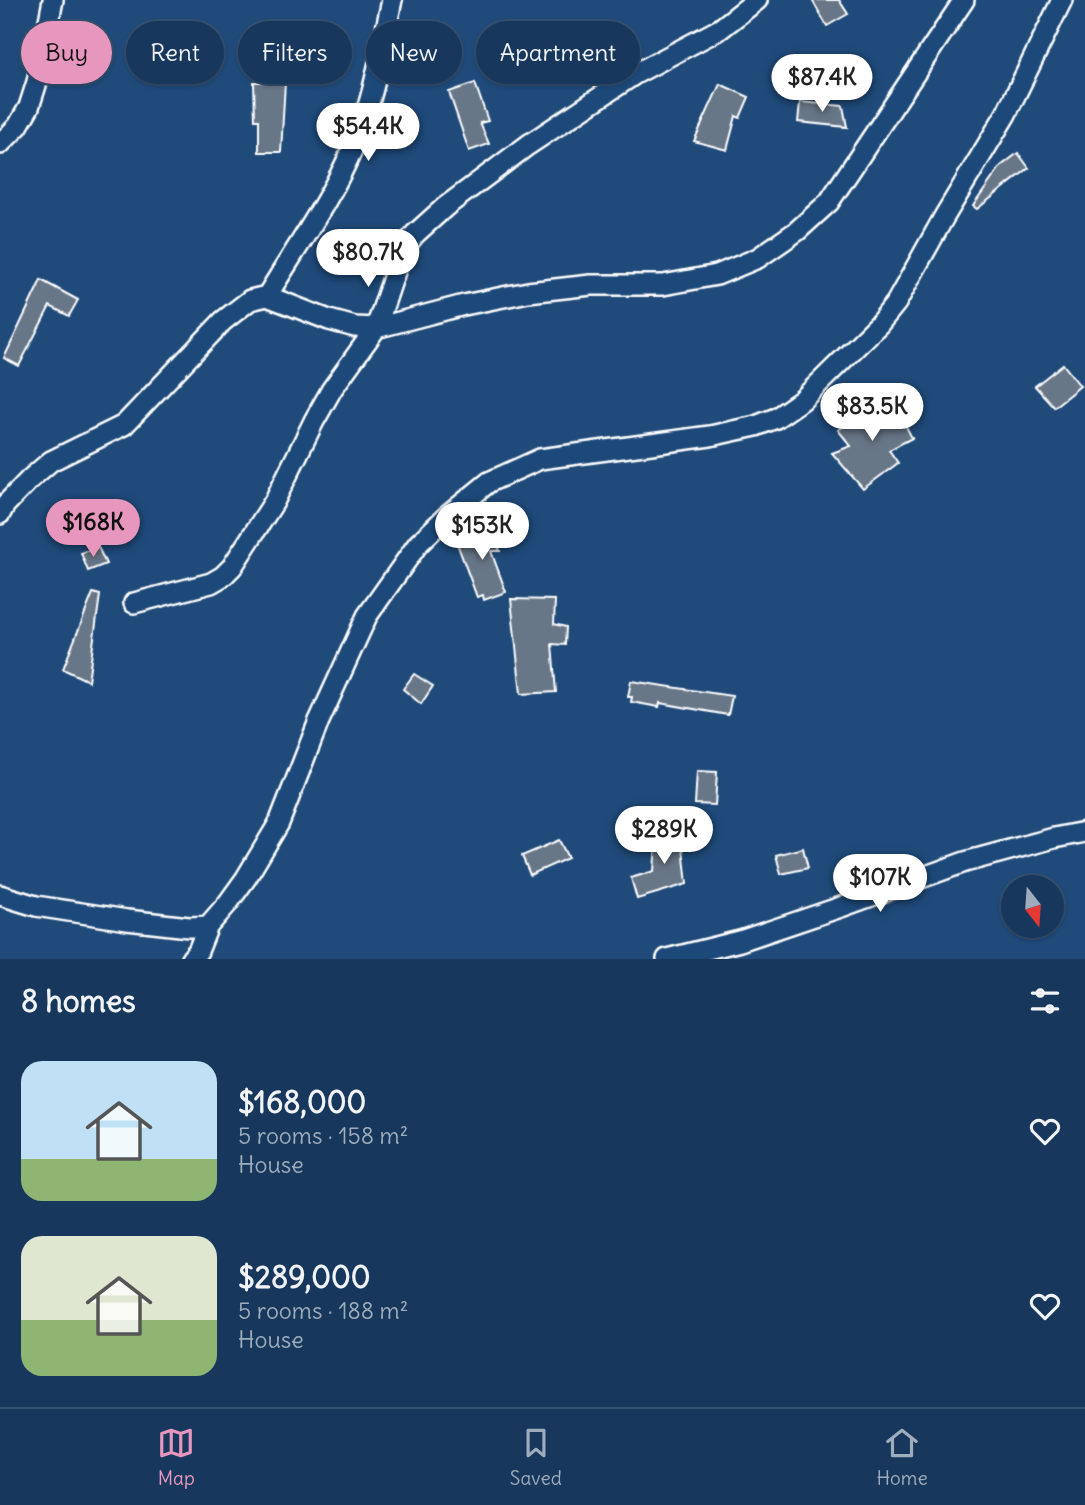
<!DOCTYPE html>
<html lang="en">
<head>
<meta charset="utf-8">
<style>
	:root { --surface:#17385c; --page:#203f62; --text:#f1f3f6; --muted:#9eacbb; --line:#365272; --accent:#e797bd }
	body { margin:0; font-family:Delius,sans-serif; background:var(--page); color:var(--text); height:100vh; display:flex; flex-direction:column; font-size:26px; white-space:nowrap }
	* { box-sizing:border-box; margin:0 }
	p { font-size:23px; color:var(--muted) }
	.icon { flex:none; width:38px; height:38px; fill:none; stroke:currentColor; stroke-width:2; stroke-linecap:round; stroke-linejoin:round }
	.map { position:relative; height:959px; overflow:hidden }
	.panel { display:flex; flex-direction:column; background:var(--surface); flex:1 }
	.panel>* { flex:none }
	.banner { position:absolute; left:21px; top:21px; width:700px; height:63px; display:flex; gap:14px }
	.needle { width:46px; rotate:163deg }
	.buttons { position:absolute; left:1001px; top:875px; display:grid; gap:14px }
	.buttons a { display:grid; place-items:center; width:63px; height:63px; border-radius:50%; background:var(--surface); box-shadow:0 2px 5px #0004,0 0 0 2px var(--line); font-size:35px }
	.price { position:absolute; translate:-50% -60px; padding:0 16px; border-radius:24px; background:#fff; color:#222; font-size:23px; line-height:46px; filter:drop-shadow(0 2px 4px #0008) }
	.price::after { content:''; position:absolute; left:50%; top:42px; width:21px; height:16px; margin-left:-10px; background:inherit; clip-path:polygon(0 0,100% 0,50% 100%) }
	.price.current { background:var(--accent); color:#111 }
	ul { padding:0; list-style:none }
	li { display:flex; align-items:center; gap:21px; height:175px; padding:0 21px }
	li span { display:grid; place-items:center; flex:none; width:196px; height:140px; border-radius:21px; color:#555 }
	li>.icon { margin-inline-start:auto }
	span .icon { width:84px; height:84px; fill:#fffc; stroke-width:1 }
	li b { font-size:30px }
	h2 { display:flex; justify-content:space-between; align-items:center; height:84px; padding:0 21px; font-size:30px }
	.pill { padding:0 24px; border-radius:32px; background:var(--surface); box-shadow:0 2px 5px #0004,0 0 0 2px var(--line); font-size:24px; line-height:63px }
	.pill.current { background:var(--accent); color:#111 }
	.menu { display:flex; justify-content:space-around; align-items:center; height:98px; border-top:2px solid var(--line); background:var(--surface); font-size:19px; color:var(--muted) }
	.menu a { display:grid; justify-items:center; gap:4px }
	.menu .current { color:var(--accent) }
	.map>svg:first-child { display:block }
	.building { fill:#687788; stroke:#fff; stroke-width:2 }
	.lines { fill:none; stroke-linecap:round; stroke-linejoin:round }
	.minor-casing { stroke:#fff; stroke-width:24 }
	.minor { stroke:#1f4a7a; stroke-width:19 }
</style>
</head>
<body>
<div class="map">
<svg width="1085" height="959" viewBox="0 0 1085 959">
	<rect width="100%" height="100%" fill="#1f4a7a"/>
	<filter id="ink" filterUnits="userSpaceOnUse"><feTurbulence type="fractalNoise" baseFrequency=".0143" numOctaves="2"/><feDisplacementMap in="SourceGraphic" scale="14" xChannelSelector="R" yChannelSelector="G"/><feConvolveMatrix kernelMatrix="1 2 1 2 8 2 1 2 1" color-interpolation-filters="sRGB"/></filter>
	<g filter="url(#ink)">
		<path class="building" d="M812 0H839L848 14 827 26Z
			M254 82H285L281 152H259V120H255Z
			M475 83 488 121 480 123 489 144 469 151 449 92Z
			M720 84 749 97 740 118 736 116 727 150 694 141Z
			M800 102 843 106 847 127 798 122Z
			M1018 153 1029 168 977 209 973 206 1001 166Z
			M41 280 78 300 69 316 50 306 19 366 4 358Z
			M1063 364 1080 386 1054 407 1035 386Z
			M892 399 912 438 889 450 898 463 863 489 832 453 851 446 838 430 874 406 876 409Z
			M491 525 500 551H491L506 592 484 600 483 595 477 597 455 538Z
			M98 547 106 564 88 571 81 553Z
			M93 593 100 595 88 681 63 669Z
			M511 599 555 600 554 624 566 627 565 645 552 644 556 692 521 694Z
			M414 674 433 686 421 704 403 689Z
			M631 681 732 696 728 715 660 703 659 707 631 702 632 697H628Z
			M697 771 717 772 715 805 695 804Z
			M657 829 681 830 687 884 637 899 631 878 654 871Z
			M559 840 568 858 530 875 522 856Z
			M803 848 808 868 781 874 776 855Z"/>
		<g class="lines">
			<g class="minor-casing">
				<path id="minor" d="M0 144 18 126 29 107 37 82 53 0
					M267 296C298 245 333 196 356 141 374 98 382 46 392 0
					M0 514 5 505 30 479 51 461 124 425 223 321 250 300 267 296 329 320 355 327 376 328 402 251 415 234 445 207 528 145 635 74 720 29 757 0
					M134 603 211 583 223 576 232 567 274 502 314 421 332 389 376 328 464 305 528 292 591 285H663L717 275 758 258 797 231 829 202 964 0
					M0 895 36 906 127 920 189 927 208 926 198 951 191 959
					M208 926 228 903 246 878 279 823 319 721 367 616 418 544 446 517 489 482 540 459 710 436 756 426 776 418 802 400 879 324 896 303 944 217 1006 114 1062 0
					M667 959 740 941 841 907 965 862 1054 838 1085 832"/>
			</g>
			<use href="#minor" class="minor"/>
		</g>
	</g>
</svg>
<div class="buttons">
<a><svg class="needle" viewBox="-14 -14 28 28"><path d="M0-13l5 13h-10z" fill="#e53935"/><path d="M0 13l5-13h-10z" fill="#9eacbb"/></svg></a>
</div>
<b class="price" style="left:822px;top:114px">$87.4K</b>
<b class="price" style="left:368px;top:163px">$54.4K</b>
<b class="price" style="left:368px;top:289px">$80.7K</b>
<b class="price" style="left:872px;top:443px">$83.5K</b>
<b class="price current" style="left:93px;top:559px">$168K</b>
<b class="price" style="left:482px;top:562px">$153K</b>
<b class="price" style="left:664px;top:866px">$289K</b>
<b class="price" style="left:880px;top:914px">$107K</b>
<div class="banner">
<a class="pill current">Buy</a>
<a class="pill">Rent</a>
<a class="pill">Filters</a>
<a class="pill">New</a>
<a class="pill">Apartment</a>
</div>
</div>
<section class="panel">
<h2>8 homes<svg class="icon" aria-label="filters" viewBox="0 0 24 24"><path d="M4 7h16M4 17h16"/><circle cx="9" cy="7" r="2"/><circle cx="15" cy="17" r="2"/></svg></h2>
<ul>
<li><span style="background:linear-gradient(#bfe0f5 70%,#8fb573 0)"><svg class="icon" aria-label="home" viewBox="0 0 24 24"><path d="M3 11l9-7 9 7M6 9v11h12V9"/></svg></span><div><b>$168,000</b><p>5 rooms · 158 m²</p><p>House</p></div><svg class="icon" aria-label="heart" viewBox="0 0 24 24"><path d="M12 20l-8-8c-3-5 5-10 8-4 3-6 11-1 8 4z"/></svg></li>
<li><span style="background:linear-gradient(#dfe7d0 60%,#8fb573 0)"><svg class="icon" aria-label="home" viewBox="0 0 24 24"><path d="M3 11l9-7 9 7M6 9v11h12V9"/></svg></span><div><b>$289,000</b><p>5 rooms · 188 m²</p><p>House</p></div><svg class="icon" aria-label="heart" viewBox="0 0 24 24"><path d="M12 20l-8-8c-3-5 5-10 8-4 3-6 11-1 8 4z"/></svg></li>
</ul>
</section>
<nav class="menu">
<a class="current"><svg class="icon" aria-label="map" viewBox="0 0 24 24"><path d="M3 6l6-2 6 2 6-2v14l-6 2-6-2-6 2zM9 4v14M15 6v14"/></svg>Map</a>
<a><svg class="icon" aria-label="saved" viewBox="0 0 24 24"><path d="M7 4h10v16l-5-4-5 4z"/></svg>Saved</a>
<a><svg class="icon" aria-label="home" viewBox="0 0 24 24"><path d="M3 11l9-7 9 7M6 9v11h12V9"/></svg>Home</a>
</nav>
</body>
</html>
